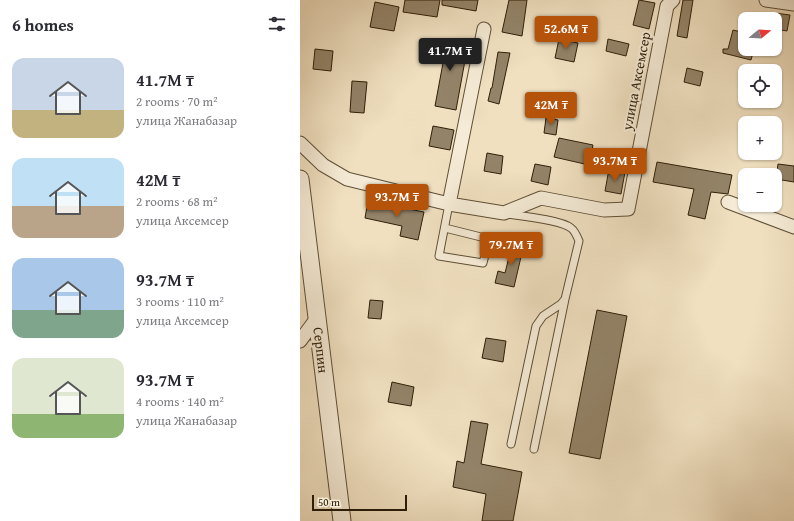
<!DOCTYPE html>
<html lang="en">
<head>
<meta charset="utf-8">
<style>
	:root { --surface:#fff; --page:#f7f7f7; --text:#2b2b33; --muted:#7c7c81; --accent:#b45309 }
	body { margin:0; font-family:"Gentium Book Plus",serif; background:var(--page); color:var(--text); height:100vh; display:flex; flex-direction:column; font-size:15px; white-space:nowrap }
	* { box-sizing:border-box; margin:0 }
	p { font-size:13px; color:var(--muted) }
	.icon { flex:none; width:22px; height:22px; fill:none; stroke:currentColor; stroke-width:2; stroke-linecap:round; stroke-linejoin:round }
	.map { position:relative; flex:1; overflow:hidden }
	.drawer { display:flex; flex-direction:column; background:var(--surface); width:300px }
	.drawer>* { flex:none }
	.needle { width:26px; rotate:72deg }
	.fabs { position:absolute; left:438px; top:12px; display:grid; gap:8px }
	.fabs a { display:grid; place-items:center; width:44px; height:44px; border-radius:8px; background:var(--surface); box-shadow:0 1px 3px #0004; font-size:20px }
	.scale { position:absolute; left:12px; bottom:10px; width:95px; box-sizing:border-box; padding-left:4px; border:2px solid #2f1f08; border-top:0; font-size:11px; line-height:14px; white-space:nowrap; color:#2f1f08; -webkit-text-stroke:3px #f5ebd6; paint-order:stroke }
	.price { position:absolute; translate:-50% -34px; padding:0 9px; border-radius:4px; background:var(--accent); color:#fff; font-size:13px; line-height:26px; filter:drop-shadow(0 1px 2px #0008) }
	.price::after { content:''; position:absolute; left:50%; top:24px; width:12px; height:9px; margin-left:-6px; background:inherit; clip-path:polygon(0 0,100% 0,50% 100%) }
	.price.current { background:#222; color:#fff }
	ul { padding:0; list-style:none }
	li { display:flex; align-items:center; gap:12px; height:100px; padding:0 12px }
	li span { display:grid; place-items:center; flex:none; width:112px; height:80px; border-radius:12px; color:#555 }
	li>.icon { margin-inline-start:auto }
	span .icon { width:48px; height:48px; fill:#fffc; stroke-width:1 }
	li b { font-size:17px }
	h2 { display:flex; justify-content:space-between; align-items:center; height:48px; padding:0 12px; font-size:17px }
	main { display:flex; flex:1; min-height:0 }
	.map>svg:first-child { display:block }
	.building { fill:#938368; stroke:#2f1f08 }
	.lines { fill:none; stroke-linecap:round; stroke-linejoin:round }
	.service-casing { stroke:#5f4f36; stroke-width:9 }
	.minor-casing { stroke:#5f4f36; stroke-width:15 }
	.tertiary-casing { stroke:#5f4f36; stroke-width:19 }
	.service { stroke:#f5ebd6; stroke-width:7 }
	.minor { stroke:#f5ebd6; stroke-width:13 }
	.tertiary { stroke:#f5ebd6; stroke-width:17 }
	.labels { text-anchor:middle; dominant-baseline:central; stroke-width:4; stroke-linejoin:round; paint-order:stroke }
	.street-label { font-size:14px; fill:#2f1f08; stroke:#f5ebd6 }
</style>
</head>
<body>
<main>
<section class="drawer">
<h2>6 homes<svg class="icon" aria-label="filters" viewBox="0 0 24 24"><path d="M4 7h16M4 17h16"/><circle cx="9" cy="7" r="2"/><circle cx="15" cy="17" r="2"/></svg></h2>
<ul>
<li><span style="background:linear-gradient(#c9d6e8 65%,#c2b280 0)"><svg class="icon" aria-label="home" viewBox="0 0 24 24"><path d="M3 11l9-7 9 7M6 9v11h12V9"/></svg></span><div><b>41.7M ₸</b><p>2 rooms · 70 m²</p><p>улица Жанабазар</p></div></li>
<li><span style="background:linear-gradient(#bfe0f5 60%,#b9a48a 0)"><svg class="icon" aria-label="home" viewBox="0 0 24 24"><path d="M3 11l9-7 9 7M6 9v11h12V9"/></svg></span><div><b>42M ₸</b><p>2 rooms · 68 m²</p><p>улица Аксемсер</p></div></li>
<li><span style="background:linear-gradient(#a9c7e8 65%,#7fa58c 0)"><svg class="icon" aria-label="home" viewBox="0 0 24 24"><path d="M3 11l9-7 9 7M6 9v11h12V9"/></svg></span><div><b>93.7M ₸</b><p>3 rooms · 110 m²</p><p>улица Аксемсер</p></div></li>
<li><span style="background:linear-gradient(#dfe7d0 70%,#8fb573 0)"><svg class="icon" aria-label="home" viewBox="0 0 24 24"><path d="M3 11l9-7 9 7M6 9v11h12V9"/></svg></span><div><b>93.7M ₸</b><p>4 rooms · 140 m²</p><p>улица Жанабазар</p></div></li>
</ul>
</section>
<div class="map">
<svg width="494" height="521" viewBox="0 0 494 521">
	<rect width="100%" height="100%" fill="#f0e0c0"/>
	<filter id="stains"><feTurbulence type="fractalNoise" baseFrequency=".005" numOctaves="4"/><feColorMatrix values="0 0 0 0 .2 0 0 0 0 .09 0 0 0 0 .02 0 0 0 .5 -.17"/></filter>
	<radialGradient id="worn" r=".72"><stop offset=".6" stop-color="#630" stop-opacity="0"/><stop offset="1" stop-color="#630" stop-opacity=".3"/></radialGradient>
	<path class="building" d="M105 0H140L137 17 103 12Z
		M142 0H178L176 11 142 5Z
		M209 0H227L222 36 202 32Z
		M339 0 355 3 349 29 333 25Z
		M383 0H393L387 38 377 36Z
		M75 2 99 7 94 31 70 27Z
		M475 13 490 15 487 31 475 29Z
		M433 30 445 33V49H454L451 60 423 53V49H428Z
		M138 39 168 44 156 110 135 106 143 63 134 61Z
		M259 39 278 43 274 62 255 58Z
		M308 39 329 44 326 56 306 51Z
		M15 49 33 51 31 71 13 69Z
		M198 52 210 53 199 104 188 101 191 88H192Z
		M387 68 403 72 400 86 384 82Z
		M52 81 67 82 64 113 50 112Z
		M246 118 258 120 256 135 244 133Z
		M133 126 154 130 150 150 129 146Z
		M259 138 293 145 289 165 254 157Z
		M187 153 203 156 201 174 184 171Z
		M357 162 432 175 428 194 411 192 405 219 388 215 394 189 353 182Z
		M235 164 251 167 248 185 231 181Z
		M478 164 494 166V182L476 179Z
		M309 169 325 172 321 194 305 191Z
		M68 201 124 212 118 240 100 236 102 226 65 218Z
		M213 241 224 244 214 287 195 283 198 271 205 273Z
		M70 300 83 301 81 319 68 318Z
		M297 310 327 316 300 459 269 453Z
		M186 338 206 341 203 362 182 358Z
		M92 382 114 387 111 406 88 402Z
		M171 421 188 424 181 464 222 472 213 521H182L186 494 153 487 157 461 164 463Z"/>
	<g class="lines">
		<g class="service-casing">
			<path id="service" d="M207 214C221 216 261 220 271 228 275 231 277 236 279 241L265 299 261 304 243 316 236 326 211 444
				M145 228 189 239 183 263 139 256 149 204
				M234 449 265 299"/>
		</g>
		<g class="minor-casing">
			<path id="minor" d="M466 0 494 4
				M0 143 23 165 47 179 149 204 204 213 241 198 304 210 328 209 367 6 373 0
				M428 202 494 227
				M149 204 184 29
				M0 341 17 318"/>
		</g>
		<g class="tertiary-casing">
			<path id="tertiary" d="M0 179 42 521"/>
		</g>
		<use href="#service" class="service"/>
		<use href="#minor" class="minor"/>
		<use href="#tertiary" class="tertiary"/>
	</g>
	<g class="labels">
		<g class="street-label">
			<text transform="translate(336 81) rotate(-79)">улица Аксемсер</text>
			<text transform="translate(21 350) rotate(83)">Серпин</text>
		</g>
	</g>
	<rect width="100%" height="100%" filter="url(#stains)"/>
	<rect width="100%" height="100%" fill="url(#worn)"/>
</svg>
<div class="fabs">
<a><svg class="needle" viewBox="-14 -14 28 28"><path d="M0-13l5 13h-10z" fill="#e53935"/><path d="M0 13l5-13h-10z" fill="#7c7c81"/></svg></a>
<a><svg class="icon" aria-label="locate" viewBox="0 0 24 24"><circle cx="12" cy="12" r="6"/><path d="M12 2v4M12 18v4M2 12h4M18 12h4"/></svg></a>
<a>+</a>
<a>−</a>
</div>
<div class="scale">50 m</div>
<b class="price" style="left:266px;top:50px">52.6M ₸</b>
<b class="price current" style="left:150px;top:72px">41.7M ₸</b>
<b class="price" style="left:251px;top:126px">42M ₸</b>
<b class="price" style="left:315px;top:182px">93.7M ₸</b>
<b class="price" style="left:97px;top:218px">93.7M ₸</b>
<b class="price" style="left:211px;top:266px">79.7M ₸</b>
</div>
</main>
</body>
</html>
